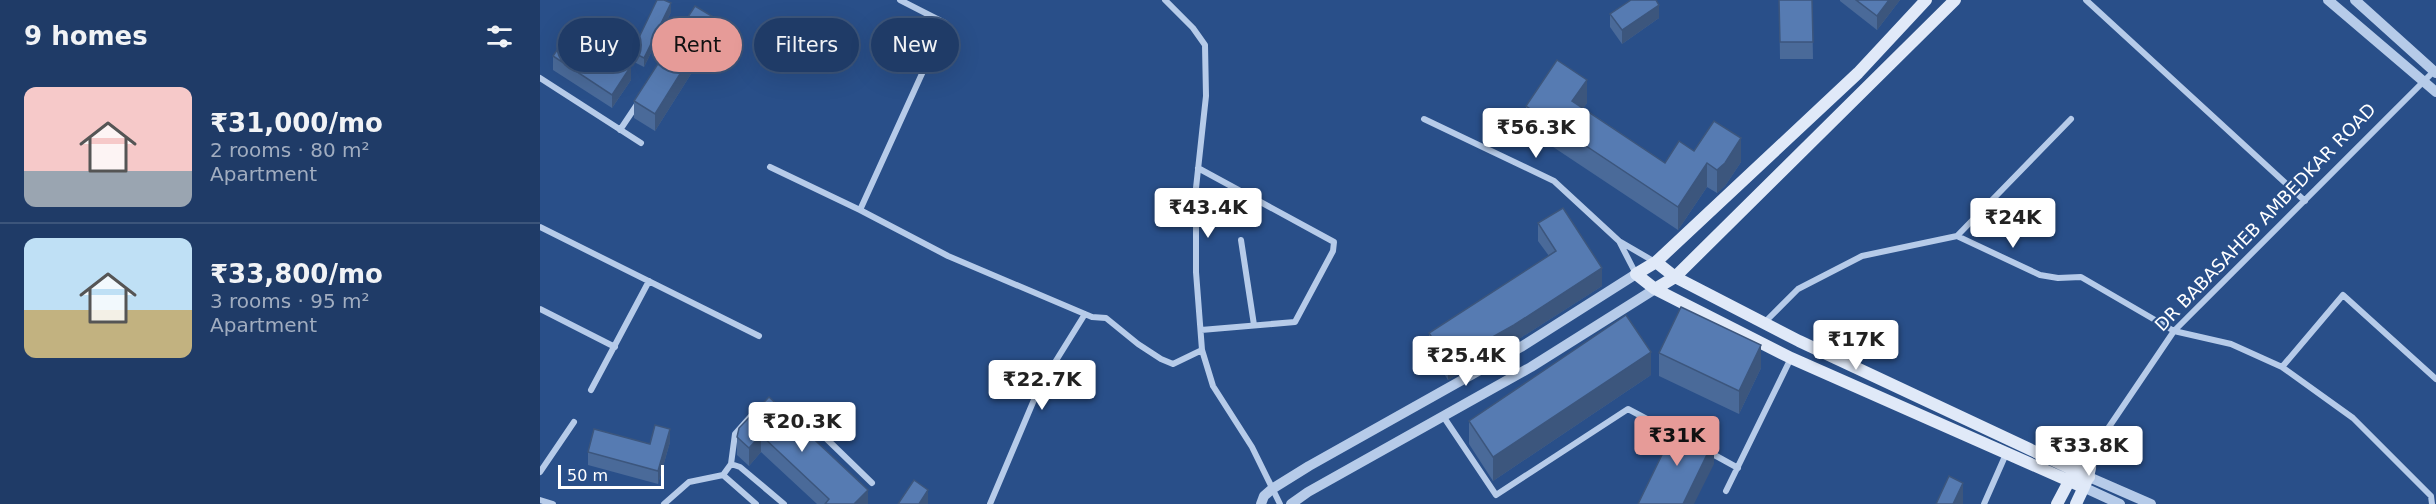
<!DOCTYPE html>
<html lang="en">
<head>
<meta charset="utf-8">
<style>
	:root { --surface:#1f3b67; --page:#27426d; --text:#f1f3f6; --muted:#a1adc0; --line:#3c557b; --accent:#e69b98 }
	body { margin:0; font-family:"DejaVu Sans",sans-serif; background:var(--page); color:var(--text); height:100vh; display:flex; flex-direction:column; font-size:22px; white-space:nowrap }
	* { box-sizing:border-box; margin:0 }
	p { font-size:20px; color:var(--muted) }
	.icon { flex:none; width:33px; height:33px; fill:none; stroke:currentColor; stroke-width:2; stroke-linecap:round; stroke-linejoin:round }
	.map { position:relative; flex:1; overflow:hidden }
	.side { display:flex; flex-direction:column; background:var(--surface); width:540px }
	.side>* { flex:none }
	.guide { position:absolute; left:18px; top:18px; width:570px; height:54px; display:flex; gap:12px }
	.scale { position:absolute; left:18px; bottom:15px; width:106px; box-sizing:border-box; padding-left:6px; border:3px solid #fff; border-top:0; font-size:16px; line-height:21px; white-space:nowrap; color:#fff; -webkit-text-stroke:4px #294f89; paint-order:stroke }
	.price { position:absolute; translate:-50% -51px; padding:0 14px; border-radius:6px; background:#fff; color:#222; font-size:20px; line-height:39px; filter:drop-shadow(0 2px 3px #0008) }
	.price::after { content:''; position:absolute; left:50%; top:36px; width:18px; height:14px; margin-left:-9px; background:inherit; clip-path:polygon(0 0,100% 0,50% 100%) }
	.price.selected { background:var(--accent); color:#111 }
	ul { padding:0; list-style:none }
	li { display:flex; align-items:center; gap:18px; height:150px; padding:0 24px }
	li+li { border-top:2px solid var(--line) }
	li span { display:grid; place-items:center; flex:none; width:168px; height:120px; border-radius:12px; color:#555 }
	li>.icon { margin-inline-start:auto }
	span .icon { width:72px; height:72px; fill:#fffc; stroke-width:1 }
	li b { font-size:26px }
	h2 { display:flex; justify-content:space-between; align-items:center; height:72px; padding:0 24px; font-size:26px }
	.pill { padding:0 21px; border-radius:27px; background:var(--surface); box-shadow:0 6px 24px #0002,0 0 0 2px var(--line); font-size:21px; line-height:54px }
	.pill.selected { background:var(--accent); color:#111 }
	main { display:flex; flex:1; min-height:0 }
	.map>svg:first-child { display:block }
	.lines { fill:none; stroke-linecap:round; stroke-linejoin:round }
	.minor { stroke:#b6cbe9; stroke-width:6 }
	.tertiary { stroke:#b6cbe9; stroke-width:10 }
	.secondary { stroke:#e0e9f8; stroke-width:12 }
	.wall { fill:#4a6a99 }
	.shaded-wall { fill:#3c567d }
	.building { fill:#567bb2; stroke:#3c567d; stroke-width:1.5 }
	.labels { text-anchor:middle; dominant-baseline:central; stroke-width:4.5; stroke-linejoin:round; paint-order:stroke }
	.street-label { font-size:18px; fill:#fff; stroke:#294f89 }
</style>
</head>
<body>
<main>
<section class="side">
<h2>9 homes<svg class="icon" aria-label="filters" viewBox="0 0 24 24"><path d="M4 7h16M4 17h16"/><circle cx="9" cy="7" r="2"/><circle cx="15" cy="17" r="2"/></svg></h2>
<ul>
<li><span style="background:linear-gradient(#f6c9c9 70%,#9aa5b1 0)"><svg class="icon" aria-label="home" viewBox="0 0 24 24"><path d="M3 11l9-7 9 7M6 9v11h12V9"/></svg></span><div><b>₹31,000/mo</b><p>2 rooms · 80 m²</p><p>Apartment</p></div></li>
<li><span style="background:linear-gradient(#bfe0f5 60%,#c2b280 0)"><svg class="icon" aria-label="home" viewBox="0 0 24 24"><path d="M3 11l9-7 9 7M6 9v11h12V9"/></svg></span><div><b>₹33,800/mo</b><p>3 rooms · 95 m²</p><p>Apartment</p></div></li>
</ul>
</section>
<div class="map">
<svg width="1896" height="504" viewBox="0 0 1896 504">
	<rect width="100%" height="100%" fill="#294f89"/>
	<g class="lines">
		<path class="minor" d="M360 0 405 23 320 210 408 256 552 317 566 318 598 344 621 359 633 364 662 350
			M625 0 653 28 665 45 666 96 656 188V272L662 350 673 386 712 447 740 504
			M1546 0 1765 201
			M0 78 101 143
			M884 119 1014 181 1079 241 1115 262
			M1531 119 1417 236 1500 275 1518 278 1541 277 1634 331 1691 344 1742 367
			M80 130 98 103
			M230 167 320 210
			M658 168 794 242 793 251 755 322 661 330
			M0 227 219 336
			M701 240 714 325
			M1079 241 1096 274
			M0 309 75 347
			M1225 322 1258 289 1322 256 1417 236
			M51 390 109 281
			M233 407 246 408 261 414 332 483
			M903 416 956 495 1088 409 1139 436
			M1169 452 1198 468
			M1550 455 1634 331 1894 71
			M191 464 195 434 211 416
			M0 472 34 422
			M183 475 216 504
			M1186 491 1251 358
			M0 500 13 504
			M124 504 149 482 183 475 191 464 200 467 244 504
			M450 504 499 388 545 314
			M1444 504 1466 454
			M1892 504 1891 496 1813 418 1742 367 1803 295 1896 379"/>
		<path class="tertiary" d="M1788 0 1896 92
			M1815 0 1896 73
			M1549 477 1611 504
			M1543 487 1580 504
			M721 504 724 496 732 489 769 466 981 347 1096 274
			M751 504 768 492 991 367 1115 289"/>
		<path class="secondary" d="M1386 0 1318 73 1116 262 1096 274 1115 289 1251 358 1543 487
			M1116 262 1135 277 1259 341 1549 477
			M1115 289 1135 277 1415 0
			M1517 504 1535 470 1550 455
			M1536 504C1543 488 1553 473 1550 455"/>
	</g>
	<path class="wall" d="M1239 0H1272L1273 59H1240Z
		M1300 0H1360L1337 30 1300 1Z
		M131 12 104 67 92 61V52Z
		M1070 14 1119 18 1082 44 1070 27Z
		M175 36 115 131 94 118V101Z
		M13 56 91 80 72 108 13 70Z
		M1047 103 1043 108 1125 163 1154 151 1201 162 1185 186 1177 193 1167 187 1138 230 986 129V106Z
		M998 223 1062 286 974 342 908 380 889 351V333L1009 256 998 241Z
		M1119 353 1221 368 1199 414 1119 376Z
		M1111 375 953 481 929 444V421Z
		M229 397 328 504H277L221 452 209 466 197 455V437Z
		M130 442 118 484 48 465V452Z"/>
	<path class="shaded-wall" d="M1349 0H1360L1337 30V16Z
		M131 3V12L104 67V58Z
		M1119 5V18L1082 44V30Z
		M175 18V36L115 131V114Z
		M91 66V80L72 108V95Z
		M1047 80V103L1032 125V101Z
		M1201 138V162L1185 186 1177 193V170Z
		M1167 163V187L1138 230V207Z
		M1062 268V286L974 342 908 380V362Z
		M1221 345V368L1199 414V391Z
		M1111 352V375L953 481V457Z
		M130 429V442L118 484V471Z
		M221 435V452L209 466V448Z
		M1174 440V464L1154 504H1143Z
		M1423 483V504H1413Z
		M328 490V504H314Z
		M388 490V504H379Z"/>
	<path class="building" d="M117 0H124L131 3 104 58 92 52Z
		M1091 0H1116L1119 5 1082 30 1070 14Z
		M1239 0H1272L1273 42H1240Z
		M1316 0H1349L1337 16Z
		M155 6 175 18 115 114 94 101Z
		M28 34 67 60 72 53 91 66 72 95 13 56Z
		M1017 60 1047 80 1032 101 1125 163 1139 141 1154 151 1174 121 1201 138 1185 163 1177 170 1167 163 1138 207 986 106Z
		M1023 208 1062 268 974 325 908 362 889 333 1016 251 998 223Z
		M1141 307 1221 345 1199 391 1119 353Z
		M1086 315 1111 352 953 457 929 421Z
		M229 397 328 490 314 504H285L289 499 221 435 209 448 197 437 199 428Z
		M1138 422 1174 440 1143 504H1098Z
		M115 425 130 429 118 471 48 452 54 429 110 444Z
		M1409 476 1423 483 1413 504H1396Z
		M374 480 388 490 379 504H358Z"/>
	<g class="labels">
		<g class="street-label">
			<text transform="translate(1725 217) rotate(-46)">DR BABASAHEB AMBEDKAR ROAD</text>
		</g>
	</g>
</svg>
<div class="scale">50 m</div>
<b class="price" style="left:996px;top:159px">₹56.3K</b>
<b class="price" style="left:668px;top:239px">₹43.4K</b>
<b class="price" style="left:1473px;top:249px">₹24K</b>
<b class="price" style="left:1316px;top:371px">₹17K</b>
<b class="price" style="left:926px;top:387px">₹25.4K</b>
<b class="price" style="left:502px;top:411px">₹22.7K</b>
<b class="price" style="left:262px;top:453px">₹20.3K</b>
<b class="price selected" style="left:1137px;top:467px">₹31K</b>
<b class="price" style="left:1549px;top:477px">₹33.8K</b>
<div class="guide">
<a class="pill">Buy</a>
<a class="pill selected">Rent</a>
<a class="pill">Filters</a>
<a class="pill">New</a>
</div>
</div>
</main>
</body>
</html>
